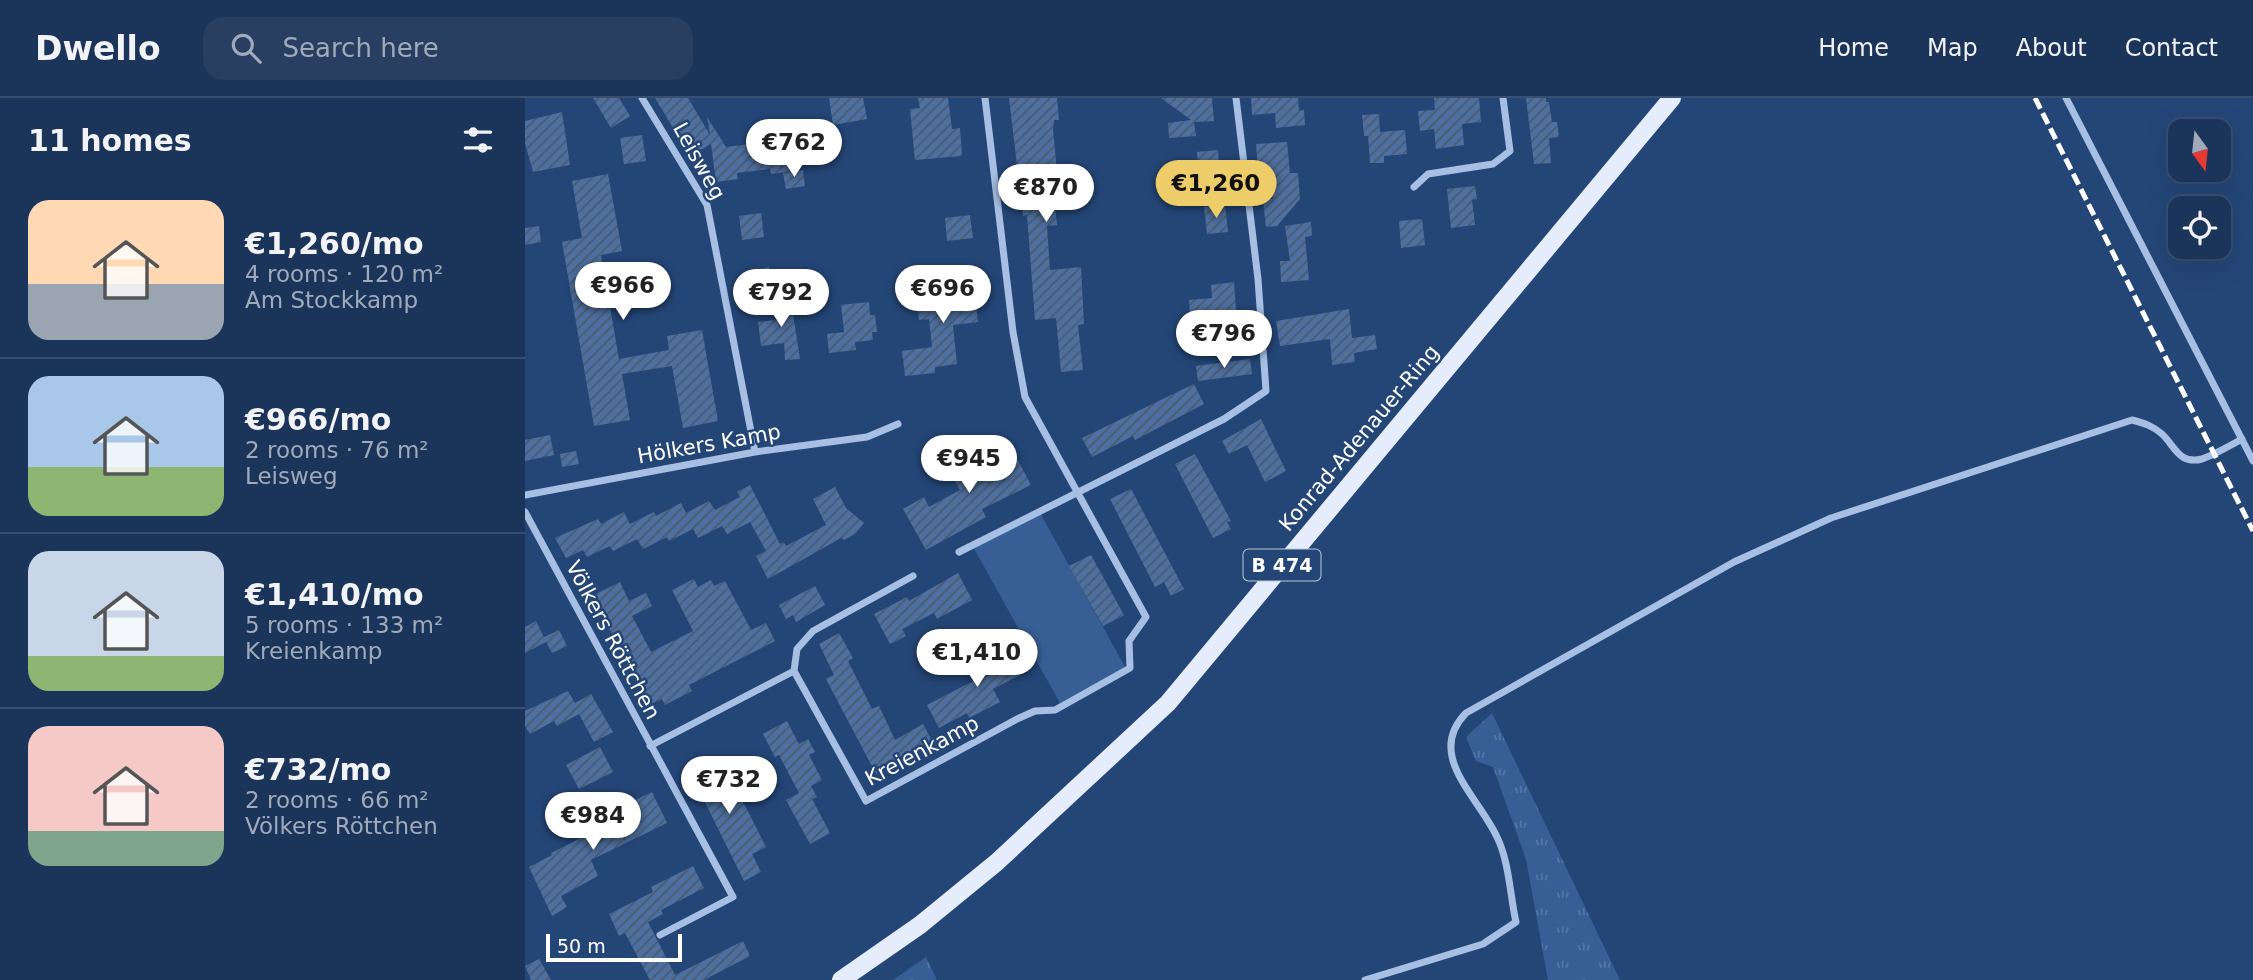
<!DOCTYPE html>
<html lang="en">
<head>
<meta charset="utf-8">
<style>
	:root { --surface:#1b3459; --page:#283f62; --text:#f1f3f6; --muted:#a0aaba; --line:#394f6f; --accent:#edcc6a }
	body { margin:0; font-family:"DejaVu Sans",sans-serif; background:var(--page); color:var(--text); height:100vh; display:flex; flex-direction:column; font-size:26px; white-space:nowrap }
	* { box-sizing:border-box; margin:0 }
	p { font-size:23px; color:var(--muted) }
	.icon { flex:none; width:38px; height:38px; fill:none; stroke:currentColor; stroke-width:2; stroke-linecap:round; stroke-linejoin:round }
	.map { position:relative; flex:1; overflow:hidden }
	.panel { display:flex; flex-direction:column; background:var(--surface); width:525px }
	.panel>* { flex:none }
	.needle { width:46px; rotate:165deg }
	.controls { position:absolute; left:1643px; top:21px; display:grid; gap:14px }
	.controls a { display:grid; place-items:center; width:63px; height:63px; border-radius:14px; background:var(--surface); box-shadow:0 7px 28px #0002,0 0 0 2px var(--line); font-size:35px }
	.scale { position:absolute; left:21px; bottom:18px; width:136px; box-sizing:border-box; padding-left:7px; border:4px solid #fff; border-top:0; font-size:19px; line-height:24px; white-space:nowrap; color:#fff; -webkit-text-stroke:5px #244677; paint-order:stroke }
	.price { position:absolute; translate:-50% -60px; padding:0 16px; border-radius:24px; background:#fff; color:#222; font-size:23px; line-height:46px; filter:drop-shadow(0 2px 4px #0008) }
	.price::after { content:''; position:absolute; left:50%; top:42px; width:21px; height:16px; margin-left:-10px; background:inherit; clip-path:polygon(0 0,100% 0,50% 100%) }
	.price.active { background:var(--accent); color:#111 }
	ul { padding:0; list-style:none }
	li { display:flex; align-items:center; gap:21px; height:175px; padding:0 28px }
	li+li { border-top:2px solid var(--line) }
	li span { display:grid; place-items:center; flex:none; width:196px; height:140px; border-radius:21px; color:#555 }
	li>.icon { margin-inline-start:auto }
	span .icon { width:84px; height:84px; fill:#fffc; stroke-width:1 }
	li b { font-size:30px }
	h2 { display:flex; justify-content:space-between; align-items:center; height:84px; padding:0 28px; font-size:30px }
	header { display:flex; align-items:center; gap:42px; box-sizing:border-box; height:98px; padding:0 35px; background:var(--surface); border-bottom:2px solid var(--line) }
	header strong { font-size:33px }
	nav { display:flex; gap:38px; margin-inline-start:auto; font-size:24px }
	.search { width:490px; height:63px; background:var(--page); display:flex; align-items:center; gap:18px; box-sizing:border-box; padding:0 24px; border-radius:21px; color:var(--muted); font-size:26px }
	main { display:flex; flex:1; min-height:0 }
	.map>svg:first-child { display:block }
	.grass { fill:url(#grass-tufts) }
	.park { fill:#385f95 }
	.building { fill:url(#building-hatch) }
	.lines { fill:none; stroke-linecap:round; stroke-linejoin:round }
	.street { stroke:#a6bfe3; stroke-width:7 }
	.primary { stroke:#e5edfc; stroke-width:18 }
	.rail { stroke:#fff; stroke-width:5; stroke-dasharray:12 5; stroke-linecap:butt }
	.labels { text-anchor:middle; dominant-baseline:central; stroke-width:5; stroke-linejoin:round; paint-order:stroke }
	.shield { fill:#244677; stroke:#bdc8d6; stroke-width:2 }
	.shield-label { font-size:19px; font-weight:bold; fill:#fff }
	.street-label { font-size:21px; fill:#fff; stroke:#244677 }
</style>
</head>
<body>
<header>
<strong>Dwello</strong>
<div class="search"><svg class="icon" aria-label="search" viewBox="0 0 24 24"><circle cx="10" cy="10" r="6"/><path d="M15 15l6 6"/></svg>Search here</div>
<nav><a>Home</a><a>Map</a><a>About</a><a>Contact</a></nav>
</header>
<main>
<section class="panel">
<h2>11 homes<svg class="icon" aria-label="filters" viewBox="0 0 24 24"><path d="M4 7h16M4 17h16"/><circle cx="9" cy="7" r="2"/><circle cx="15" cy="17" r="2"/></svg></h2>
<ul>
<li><span style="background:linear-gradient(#ffd9b3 60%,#9aa5b1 0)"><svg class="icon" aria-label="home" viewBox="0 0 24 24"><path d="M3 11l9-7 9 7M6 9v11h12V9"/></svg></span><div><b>€1,260/mo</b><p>4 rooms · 120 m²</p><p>Am Stockkamp</p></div></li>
<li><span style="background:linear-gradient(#a9c7e8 65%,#8fb573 0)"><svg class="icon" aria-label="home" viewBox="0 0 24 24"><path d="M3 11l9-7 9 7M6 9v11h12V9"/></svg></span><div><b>€966/mo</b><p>2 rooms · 76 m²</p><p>Leisweg</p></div></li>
<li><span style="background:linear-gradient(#c9d6e8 75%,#8fb573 0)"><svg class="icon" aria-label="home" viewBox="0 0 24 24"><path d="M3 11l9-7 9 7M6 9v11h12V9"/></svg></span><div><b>€1,410/mo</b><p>5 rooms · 133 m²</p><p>Kreienkamp</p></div></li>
<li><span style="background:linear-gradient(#f6c9c9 75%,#7fa58c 0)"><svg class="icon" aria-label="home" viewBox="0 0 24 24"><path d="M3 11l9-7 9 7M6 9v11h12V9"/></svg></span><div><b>€732/mo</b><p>2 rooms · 66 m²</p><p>Völkers Röttchen</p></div></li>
</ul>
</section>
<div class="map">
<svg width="1728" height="882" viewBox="0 0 1728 882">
	<defs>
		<pattern id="grass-tufts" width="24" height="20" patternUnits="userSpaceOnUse" patternTransform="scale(1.75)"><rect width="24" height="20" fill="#385f95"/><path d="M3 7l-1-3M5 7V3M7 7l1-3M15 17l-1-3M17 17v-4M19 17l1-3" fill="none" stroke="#5677a5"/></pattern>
		<pattern id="building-hatch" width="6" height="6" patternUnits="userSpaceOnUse" patternTransform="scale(1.75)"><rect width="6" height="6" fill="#4d70a1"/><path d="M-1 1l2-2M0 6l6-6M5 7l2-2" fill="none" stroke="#4c5a6e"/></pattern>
	</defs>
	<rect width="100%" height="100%" fill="#244677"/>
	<path class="grass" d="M967 615 1095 882H1023L1001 761 968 669 951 663 941 639Z
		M401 859 412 882H368Z"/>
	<path class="park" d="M514 413 600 569 535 605 447 447Z"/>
	<path class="building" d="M68 0H94L105 18 86 30Z
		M130 0H163L185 37 182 19 201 49 264 41 269 73 246 76 245 71 212 75 213 81 191 84 186 46 165 58Z
		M304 0H338L342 21 308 27Z
		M393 0H423L427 31 435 30 437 58 390 62 385 11 395 10Z
		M484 0H532L534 22H529L528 31 532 73 527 74 532 127 522 128 525 172 556 169 559 226 553 227 558 272 536 274 531 220 510 222 502 117 498 118Z
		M636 0H687L689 23 669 24 671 38 644 40 643 25 666 22Z
		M726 0H773L774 13 779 12 780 27 751 30 750 15 727 17Z
		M909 0H954L956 24 937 26 939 47 911 51 909 31 895 33 893 13 910 12Z
		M1001 0H1021V4H1024L1027 24H1032L1034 39 1024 40 1026 65 1009 66Z
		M37 14 45 67 8 74 0 45V23Z
		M854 16 855 34 880 32 882 56 859 58V65H845L843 38H839L837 17Z
		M117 37 121 63 99 66 95 40Z
		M762 44 765 75H773L775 101 752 128 741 129 738 102 748 101 745 71 733 72 731 46Z
		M693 52 695 79 674 81 672 54Z
		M278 72 280 88 261 91 258 75Z
		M83 76 97 153 76 157 94 261 144 252 142 238 177 232 193 323 158 330 147 268 97 276 105 322 69 328 37 144 57 140 47 83Z
		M672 81 674 103 652 104 650 84Z
		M950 88 952 101 947 102 950 127 926 130 922 91Z
		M700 107 703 134 682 136 679 109Z
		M236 115 239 139 217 142 214 118Z
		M445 117 448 140 422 143 420 120Z
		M897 121 900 147 876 150 874 123Z
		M786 124 787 138 780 139 784 182 756 184 755 163H765L760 128Z
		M14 128 16 144 0 147V130Z
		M244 169 247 192 226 195 223 173Z
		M447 176 453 224 428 227 432 266 410 269V275L380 278 377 253 407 249 404 221 394 222 392 205 415 202 412 180Z
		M709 184 712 225 690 227 689 215 665 217 664 202 687 200 686 187Z
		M265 197 275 261 260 262 259 245 236 248 233 224 252 222 250 199Z
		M344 204 345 217H350L352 234H347L348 242 330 244 331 252 304 255 302 236 319 234 316 207Z
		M824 211 827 240 850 237 852 251 829 255 830 264 807 267 805 241 755 248 751 223Z
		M725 261 727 276 673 283 671 268Z
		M669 286 679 306 610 342 608 338 567 359 557 340Z
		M736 321 761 373 740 384 722 347 704 356 697 343Z
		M25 337 29 357 0 363V342Z
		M482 342 506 387 457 411 461 419 401 452 378 411 399 399 404 409 435 392 425 374Z
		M51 353 54 366 37 369 35 356Z
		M670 356 706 423 702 424 706 431 688 440 650 366Z
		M225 387 255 446 259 444 261 448 301 427 288 401 310 389 321 410 339 425 330 436 319 442 316 440 243 481 231 458 241 453 225 424 202 436 197 428 173 440 168 431 144 443 142 439 118 451 112 441 88 453 85 448 62 459 58 452 41 460 30 440 73 421 76 426 99 414 105 426 129 414 131 418 156 405 161 415 184 403 190 412 215 399 212 394Z
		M606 391 659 491 646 498 639 484 630 489 585 401Z
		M566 457 599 517 578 528 544 468Z
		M433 475 447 502 412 521 409 515 377 531 381 538 365 546 349 516 382 499 384 503Z
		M169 481 173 489 186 482 189 488 200 483 226 532 241 525 250 543 164 587 167 593 140 607 137 601 124 607 67 498 95 484 104 503 121 495 127 508 107 518 126 554 168 533 147 492Z
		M290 488 300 507 271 524 268 517 261 521 254 507Z
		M11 523 19 539 34 532 42 548 27 555 21 544 0 555V529Z
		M314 535 328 560 323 563 347 611 354 608 370 642 398 626 407 643 351 676 301 581 309 577 294 546Z
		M461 551 467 562 487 552 499 575 468 591 475 604 444 620 442 615 414 630 402 607 456 579 445 559Z
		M43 593 50 605 66 596 88 634 69 644 54 616 32 628 29 623 5 636 0 628V613Z
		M262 623 274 646 283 641 290 654 284 657 297 682 286 688 292 699 287 701 305 735 285 746 261 702 274 695 254 657 250 659 238 636Z
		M75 649 88 674 54 691 41 667Z
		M187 659 197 680 204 676 241 749 227 756 236 774 219 783 163 670Z
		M127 694 142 725 66 762 73 778 36 798 42 809 27 818 4 769 27 757 26 755 102 717 98 708Z
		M168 768 179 790 136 812 138 816 123 824 150 877 218 843 225 858 179 882H125L100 835 94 838 84 816 128 794 126 789Z
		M14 861 26 882H6L0 868Z"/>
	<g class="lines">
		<path class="street" d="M117 0 182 107 230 354
			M1541 0 1728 363
			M889 89 903 76 968 66 985 53 978 0
			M0 397 230 354 342 339 373 326
			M0 414 208 799 135 837
			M434 454 699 321 741 293 733 181 711 0
			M388 478 288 533 272 551 269 573 341 703 492 621 510 613 530 612 605 570 604 543 621 519 500 299 488 234 460 0
			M125 648 269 573
			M840 882 958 846 991 824C985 797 984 763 972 739 953 698 900 657 941 615L1209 464 1306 420 1607 322C1619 325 1628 328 1637 336 1650 348 1654 367 1677 361 1691 356 1704 348 1717 341"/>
		<path class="primary" d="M316 882 395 827 472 764 643 605 1147 0"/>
		<path class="rail" d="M1510 0 1728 433"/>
	</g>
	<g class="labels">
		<rect class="shield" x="718.5" y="451.5" width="77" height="31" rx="5"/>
		<g class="shield-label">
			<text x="757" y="467">B 474</text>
		</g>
		<g class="street-label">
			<text transform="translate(174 63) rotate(61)">Leisweg</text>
			<text transform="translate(834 340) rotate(-50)">Konrad-Adenauer-Ring</text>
			<text transform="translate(184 346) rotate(-10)">Hölkers Kamp</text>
			<text transform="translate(88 542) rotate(62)">Völkers Röttchen</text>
			<text transform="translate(397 653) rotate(-28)">Kreienkamp</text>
		</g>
	</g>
</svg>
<div class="controls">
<a><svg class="needle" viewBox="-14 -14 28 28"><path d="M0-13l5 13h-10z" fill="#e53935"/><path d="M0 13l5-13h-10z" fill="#a0aaba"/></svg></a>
<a><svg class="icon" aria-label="locate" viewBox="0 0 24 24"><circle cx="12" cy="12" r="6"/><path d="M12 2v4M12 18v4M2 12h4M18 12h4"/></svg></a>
</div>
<div class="scale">50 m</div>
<b class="price" style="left:269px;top:81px">€762</b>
<b class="price active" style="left:691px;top:122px">€1,260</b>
<b class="price" style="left:521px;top:126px">€870</b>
<b class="price" style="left:98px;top:224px">€966</b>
<b class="price" style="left:418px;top:227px">€696</b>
<b class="price" style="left:256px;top:231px">€792</b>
<b class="price" style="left:699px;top:272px">€796</b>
<b class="price" style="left:444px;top:397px">€945</b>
<b class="price" style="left:452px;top:591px">€1,410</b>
<b class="price" style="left:204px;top:718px">€732</b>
<b class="price" style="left:68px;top:754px">€984</b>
</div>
</main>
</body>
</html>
